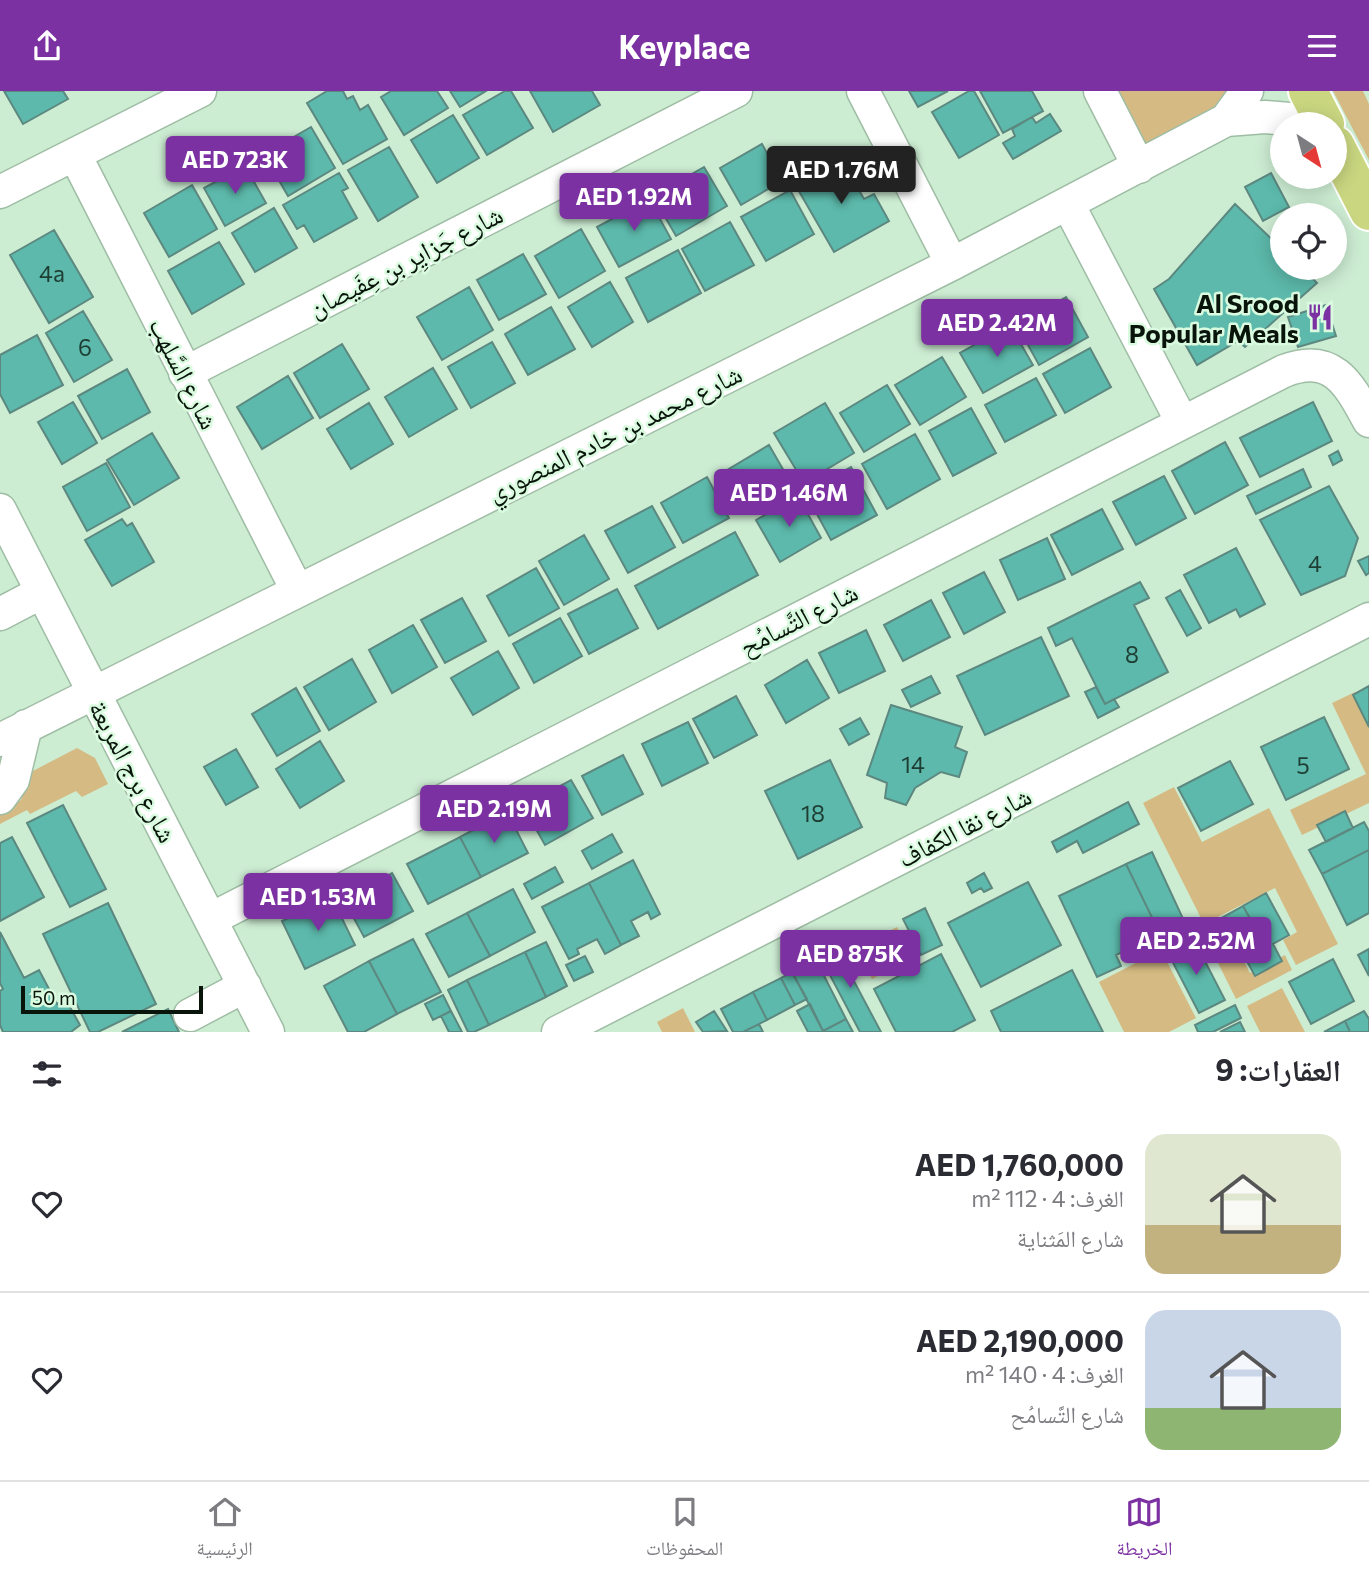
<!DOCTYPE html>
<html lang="ar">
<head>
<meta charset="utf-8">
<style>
	:root { --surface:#fff; --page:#f7f7f7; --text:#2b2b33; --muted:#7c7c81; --line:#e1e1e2; --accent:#7c31a3 }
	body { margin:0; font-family:Commissioner,"Noto Naskh Arabic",sans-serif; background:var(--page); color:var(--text); direction:rtl; height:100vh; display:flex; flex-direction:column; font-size:26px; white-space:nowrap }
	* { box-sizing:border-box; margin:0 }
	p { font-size:23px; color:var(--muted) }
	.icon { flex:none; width:38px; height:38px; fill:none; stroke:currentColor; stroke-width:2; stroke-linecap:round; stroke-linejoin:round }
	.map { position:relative; height:941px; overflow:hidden; direction:ltr }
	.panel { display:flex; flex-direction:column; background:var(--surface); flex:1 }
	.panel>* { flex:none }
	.needle { width:46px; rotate:144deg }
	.fabs { position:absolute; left:1270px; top:21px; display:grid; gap:14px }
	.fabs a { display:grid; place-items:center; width:77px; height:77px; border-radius:50%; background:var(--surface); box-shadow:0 4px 18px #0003; font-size:35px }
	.scale { position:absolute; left:21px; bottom:18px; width:182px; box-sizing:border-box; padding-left:7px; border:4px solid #09140b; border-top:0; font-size:19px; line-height:24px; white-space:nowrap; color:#09140b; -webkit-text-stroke:5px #dafbe0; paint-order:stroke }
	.price { position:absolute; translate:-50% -60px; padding:0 16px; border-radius:7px; background:var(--accent); color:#fff; font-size:23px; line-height:46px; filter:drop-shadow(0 2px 4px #0008) }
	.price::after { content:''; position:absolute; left:50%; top:42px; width:21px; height:16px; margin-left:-10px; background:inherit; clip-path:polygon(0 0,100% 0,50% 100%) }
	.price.on { background:#222; color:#fff }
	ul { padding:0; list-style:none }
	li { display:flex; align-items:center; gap:21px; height:175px; padding:0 28px }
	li+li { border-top:2px solid var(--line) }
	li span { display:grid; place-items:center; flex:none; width:196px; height:140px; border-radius:21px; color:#555 }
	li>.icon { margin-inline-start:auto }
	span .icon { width:84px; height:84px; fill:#fffc; stroke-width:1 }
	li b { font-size:30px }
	h2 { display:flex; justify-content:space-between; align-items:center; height:84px; padding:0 28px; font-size:30px }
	header { display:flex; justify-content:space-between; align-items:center; height:91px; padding:0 28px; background:var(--accent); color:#fff; font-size:32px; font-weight:700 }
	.tabs { display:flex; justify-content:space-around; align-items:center; height:98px; border-top:2px solid var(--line); background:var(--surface); font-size:19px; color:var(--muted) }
	.tabs a { display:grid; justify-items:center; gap:4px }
	.tabs .on { color:var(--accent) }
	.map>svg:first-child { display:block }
	.green { fill:#d5bb83 }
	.building { fill:#5cb9ab; stroke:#5c8880; stroke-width:2 }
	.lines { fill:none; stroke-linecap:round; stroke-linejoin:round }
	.minor-casing { stroke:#9ebda4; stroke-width:35 }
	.major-casing { stroke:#fff; stroke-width:42 }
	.minor { stroke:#fff; stroke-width:32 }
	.major { stroke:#cad780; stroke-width:38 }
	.labels { text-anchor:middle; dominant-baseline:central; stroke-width:5; stroke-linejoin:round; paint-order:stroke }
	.number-label { font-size:23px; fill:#1e3d33 }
	.street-label { font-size:26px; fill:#09140b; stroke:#dafbe0 }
	.poi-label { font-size:26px; font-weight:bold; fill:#09140b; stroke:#dafbe0; text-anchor:end }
</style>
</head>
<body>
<header><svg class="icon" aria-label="menu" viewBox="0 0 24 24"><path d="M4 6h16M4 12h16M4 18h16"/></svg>Keyplace<svg class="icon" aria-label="share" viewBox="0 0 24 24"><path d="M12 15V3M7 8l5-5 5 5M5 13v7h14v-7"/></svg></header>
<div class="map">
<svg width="1369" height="941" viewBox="0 0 1369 941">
	<rect width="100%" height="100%" fill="#cdedd3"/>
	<path class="green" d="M1118 0H1237L1228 16 1146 56Z
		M1333 0H1363L1369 13V69Z
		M1355 601 1369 631V712L1302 744 1290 719 1366 683 1332 612Z
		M77 657 95 667 108 693 82 706 76 700 30 723 27 719 0 733V720L21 709 29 682Z
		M1174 696 1202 751 1269 717 1338 853 1296 874 1283 849 1297 841 1275 797 1204 833 1143 712Z
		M897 836 913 867 872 888 856 856Z
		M1234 851 1250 882 1285 864 1292 879 1236 908 1213 862Z
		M1161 859 1196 927 1169 941H1124L1099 891Z
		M1282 897 1305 941H1260L1247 915Z
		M683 917 695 941H662L657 931Z"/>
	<path class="building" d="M4 0H63L68 8 23 33Z
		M327 0H343L347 8 353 5 360 19 368 14 387 48 343 73 307 12Z
		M391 0H437L448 17 404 44 381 6Z
		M450 0H486L460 16Z
		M505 0H511L533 37 487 64 463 24Z
		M530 0H592L600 14 553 41Z
		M909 0H948L918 16Z
		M969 0H974L999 44 959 67 932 21Z
		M980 0H1032L1043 20 1003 42Z
		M1050 23 1061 40 1013 68 1003 52 1015 45 1012 38 1032 26 1036 32Z
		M453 24 479 67 437 92 411 49Z
		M311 36 335 77 288 105 264 63Z
		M762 53 782 90 741 114 720 77Z
		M389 56 418 106 378 130 348 79Z
		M842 69 864 108 874 103 889 130 834 161 796 95Z
		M245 75 266 112 225 135 204 97Z
		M704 76 727 115 676 145 653 105Z
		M339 82 348 97 342 100 357 127 314 151 304 134 297 138 283 114Z
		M1271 82 1289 116 1263 130 1245 96Z
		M192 94 217 138 169 166 144 122Z
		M790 99 814 143 766 170 741 126Z
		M649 108 671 148 619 176 597 136Z
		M1235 113 1283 159V177H1302L1317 192 1245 256 1238 250 1197 274 1154 198 1169 188Z
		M274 117 297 157 255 181 232 142Z
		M730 131 754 174 705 200 682 158Z
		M581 138 605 180 559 207 535 165Z
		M54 139 93 206 49 232 10 164Z
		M219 151 244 193 192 223 168 180Z
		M678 159 701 202 648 231 626 187Z
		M523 163 546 203 499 229 477 189Z
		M610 191 633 231 592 256 568 216Z
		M469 196 493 239 442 269 417 226Z
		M1066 206 1088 246 1039 274 1017 234Z
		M1326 214 1336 245 1298 256 1288 226Z
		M551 216 575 258 528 284 505 243Z
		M83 220 112 269 74 291 46 242Z
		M1010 234 1033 274 983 302 960 262Z
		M37 244 63 294 10 322 0 303V264Z
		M492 251 515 292 471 317 448 276Z
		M342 253 369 298 320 327 294 282Z
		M1090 257 1111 296 1065 322 1043 283Z
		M942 266 966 306 920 334 895 294Z
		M433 277 457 318 409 346 385 306Z
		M127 278 150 321 102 348 78 305Z
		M288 285 313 327 262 358 237 316Z
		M1036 287 1056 324 1005 351 985 314Z
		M887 294 910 333 864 361 840 322Z
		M73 311 97 352 62 373 38 331Z
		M1313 311 1332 350 1260 386 1240 347Z
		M369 312 393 353 351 378 327 338Z
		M825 312 854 362 804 392 774 342Z
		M971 317 996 362 953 385 929 340Z
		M152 342 179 387 134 414 107 369Z
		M915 343 940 388 887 418 862 373Z
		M1225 351 1248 394 1195 423 1172 380Z
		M769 354 792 394 745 422 722 382Z
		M1338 360 1342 369 1333 374 1329 365Z
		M106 372 130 416 87 440 63 396Z
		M851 376 877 424 831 449 805 401Z
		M1303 378 1311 396 1256 423 1247 405Z
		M1164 385 1186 427 1136 454 1113 411Z
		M707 386 729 427 683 452 661 412Z
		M1329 395 1358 447 1345 485 1301 504 1260 429Z
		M798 405 821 447 780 471 756 429Z
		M652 415 675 456 628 482 605 440Z
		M1102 418 1123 458 1072 484 1051 444Z
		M122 428 127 435 132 432 154 471 112 495 85 449Z
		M735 441 758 484 658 538 635 495Z
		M584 444 609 488 564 514 539 470Z
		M1047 447 1065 488 1018 509 1000 469Z
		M1236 457 1265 513 1240 526 1236 518 1209 532 1184 484Z
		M1369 465V482L1366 484 1358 470Z
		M536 477 559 517 509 545 487 505Z
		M984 481 1005 521 964 543 943 502Z
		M1140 491 1149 507 1134 514 1168 581 1105 613 1072 547 1056 555 1048 537Z
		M617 498 638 537 589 563 568 523Z
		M1180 499 1201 537 1187 545 1166 507Z
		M462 507 486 550 445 572 421 529Z
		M931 509 950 546 903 570 884 534Z
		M560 527 582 565 534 592 513 553Z
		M413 534 437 576 392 602 369 559Z
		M866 539 885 580 839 602 819 562Z
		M1041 546 1069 605 985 644 957 585Z
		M498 560 519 597 473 624 451 587Z
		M352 568 376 611 329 639 304 596Z
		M807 569 829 607 786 632 765 594Z
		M931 585 940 602 911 616 902 599Z
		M1369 595V636L1353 604Z
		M1096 596 1105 613 1114 608 1119 616 1098 627 1085 601Z
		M296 597 320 640 277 665 252 623Z
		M736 605 757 644 714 667 693 628Z
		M891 614 962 636 955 656 967 661 959 686 941 681 915 697 906 714 885 707 887 692 867 684Z
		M1324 626 1349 678 1286 709 1261 656Z
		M860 627 869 643 849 654 840 638Z
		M688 631 708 672 662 695 642 653Z
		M320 650 344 690 300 717 276 678Z
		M236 658 258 696 226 714 204 676Z
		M623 664 643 703 602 724 582 685Z
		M830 669 862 736 798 768 765 700Z
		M1230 670 1253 713 1201 740 1178 697Z
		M571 689 593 727 545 754 523 715Z
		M1128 711 1139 733 1083 762 1077 750 1057 761 1052 751Z
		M63 714 106 798 70 816 27 732Z
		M1345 720 1353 737 1326 751 1317 734Z
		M507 721 528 762 481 786 460 746Z
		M1364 731 1369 740V759L1322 783 1309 759Z
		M612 743 622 761 592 778 582 760Z
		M12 746 44 806 0 830V752Z
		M460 746 481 786 428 813 407 773Z
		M1369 759V822L1347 834 1322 783Z
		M1152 761 1185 832 1160 843 1126 773Z
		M633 769 660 823 651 828 648 821 631 830 639 845 621 854 589 792Z
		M1126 773 1160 843 1116 864 1121 875 1097 886 1059 805Z
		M555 776 563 791 532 808 524 793Z
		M392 782 413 820 364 846 344 809Z
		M984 782 992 797 984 801 981 797 972 802 967 792Z
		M1028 791 1061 854 981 896 948 832Z
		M589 792 621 854 605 863 597 848 577 858 579 863 569 868 542 816Z
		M513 798 535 841 490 865 467 822Z
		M1266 802 1289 844 1273 853 1282 870 1255 885 1232 843 1252 831 1243 815Z
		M332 807 355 854 305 878 282 830Z
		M108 812 156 913 98 941H90L43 843Z
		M1243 815 1252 831 1214 852 1205 836Z
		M925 817 942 854 921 864 903 828Z
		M467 822 490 865 449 886 426 843Z
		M0 841 24 887 39 879 57 913 66 909 80 934 71 941H3L0 934V900L3 898 0 892Z
		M413 848 441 901 397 923 369 870Z
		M1194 849 1225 909 1199 922 1168 862Z
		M546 851 567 895 546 906 525 861Z
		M846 856 856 875 848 879 881 941H860L822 869Z
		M1369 858V885L1358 864Z
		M525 861 546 906 489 934 467 889Z
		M941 863 975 929 952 941H896L874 898Z
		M585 865 593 881 574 890 566 874Z
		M1333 868 1354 910 1311 933 1289 891Z
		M816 869 846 928 823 940 792 881Z
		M369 870 397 923 364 941H348L324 895Z
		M1072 879 1103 941H1001L991 920Z
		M792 881 807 908 795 914 781 887Z
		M781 887 795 914 767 929 753 901Z
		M467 889 489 934 474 941H468L448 899Z
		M753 901 767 929 743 941H733L721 918Z
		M443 904 451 920 433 929 425 913Z
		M810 913 823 940 824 941H808L797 920Z
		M1235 914 1241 927 1213 941H1198L1195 934Z
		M168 918 179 941H122Z
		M451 920 462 941H449L441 925Z
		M714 920 727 940 703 941 696 931Z
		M1364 920 1369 928V941H1350L1345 930Z
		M846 928 853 941H824L823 940Z
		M1345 930 1350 941H1324Z
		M1240 931 1245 941H1220Z
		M759 933 763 941H743Z"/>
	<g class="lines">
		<g class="minor-casing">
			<path id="minor" d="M863 0 952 173
				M1100 0 1139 76
				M1226 29 1247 0
				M75 64 297 499
				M0 101 200 0
				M1068 113 1182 331
				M185 282 736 0
				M0 419 268 941
				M0 523 42 501
				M0 649 952 173 1226 29 1265 26 1324 31
				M0 707 13 689 26 635
				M211 828 1284 280C1333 261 1349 293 1369 330
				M190 924 245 895
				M558 941 1369 528"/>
		</g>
		<g class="major-casing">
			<path id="major" d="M1308 0 1325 33
				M1335 54 1369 120"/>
		</g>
		<use href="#minor" class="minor"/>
		<use href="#major" class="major"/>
	</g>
	<defs>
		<g id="restaurant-bare" transform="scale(2.1)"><path d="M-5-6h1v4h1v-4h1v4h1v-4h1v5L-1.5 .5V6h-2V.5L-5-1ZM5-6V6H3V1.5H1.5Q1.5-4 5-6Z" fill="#7c31a3" stroke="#dafbe0" stroke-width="2.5" paint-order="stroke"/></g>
	</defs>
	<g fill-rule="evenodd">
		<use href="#restaurant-bare" x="1320" y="226"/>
	</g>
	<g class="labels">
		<g class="number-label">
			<text x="52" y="182">4a</text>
			<text x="85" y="256">6</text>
			<text x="1315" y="472">4</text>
			<text x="1132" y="563">8</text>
			<text x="913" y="673">14</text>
			<text x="1303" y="674">5</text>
			<text x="813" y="722">18</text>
		</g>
		<g class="street-label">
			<text transform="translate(405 169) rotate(-27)">شارع جَزايِر بن عِفَيصان</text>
			<text transform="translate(185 282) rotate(63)">شارع السَّلهب</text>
			<text transform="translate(614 341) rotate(-26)">شارع محمد بن خادم المنصوري</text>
			<text transform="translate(798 527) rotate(-27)">شارع التَّسامُح</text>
			<text transform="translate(134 680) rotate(62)">شارع برج المربعة</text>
			<text transform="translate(964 735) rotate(-27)">شارع نقا الكفاف</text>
		</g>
		<g class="poi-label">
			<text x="1299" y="211">Al Srood<tspan x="1299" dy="30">Popular Meals</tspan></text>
		</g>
	</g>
</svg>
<div class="fabs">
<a><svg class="needle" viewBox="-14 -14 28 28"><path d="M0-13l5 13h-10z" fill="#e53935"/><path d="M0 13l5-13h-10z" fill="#7c7c81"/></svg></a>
<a><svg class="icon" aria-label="locate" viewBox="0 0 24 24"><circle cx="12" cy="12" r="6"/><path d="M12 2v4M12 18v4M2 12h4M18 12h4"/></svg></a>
</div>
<div class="scale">50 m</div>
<b class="price" style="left:235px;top:105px">AED 723K</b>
<b class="price on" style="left:841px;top:115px">AED 1.76M</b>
<b class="price" style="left:634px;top:142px">AED 1.92M</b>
<b class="price" style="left:997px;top:268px">AED 2.42M</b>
<b class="price" style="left:789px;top:438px">AED 1.46M</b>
<b class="price" style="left:494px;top:754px">AED 2.19M</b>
<b class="price" style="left:318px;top:842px">AED 1.53M</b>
<b class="price" style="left:1196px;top:886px">AED 2.52M</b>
<b class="price" style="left:850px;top:899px">AED 875K</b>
</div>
<section class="panel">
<h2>العقارات: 9<svg class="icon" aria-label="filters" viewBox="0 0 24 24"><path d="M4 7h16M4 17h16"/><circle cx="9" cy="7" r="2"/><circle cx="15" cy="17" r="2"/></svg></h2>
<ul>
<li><span style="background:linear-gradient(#dfe7d0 65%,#c2b280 0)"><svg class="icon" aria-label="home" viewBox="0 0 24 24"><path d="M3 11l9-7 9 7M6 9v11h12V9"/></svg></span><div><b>AED 1,760,000</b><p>الغرف: 4 · 112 m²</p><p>شارع المَثناية</p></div><svg class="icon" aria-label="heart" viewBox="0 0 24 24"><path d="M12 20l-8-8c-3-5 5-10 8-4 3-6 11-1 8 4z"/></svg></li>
<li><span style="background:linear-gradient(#c9d6e8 70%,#8fb573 0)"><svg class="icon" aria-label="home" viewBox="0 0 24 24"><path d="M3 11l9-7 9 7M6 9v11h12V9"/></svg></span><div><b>AED 2,190,000</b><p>الغرف: 4 · 140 m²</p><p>شارع التَّسامُح</p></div><svg class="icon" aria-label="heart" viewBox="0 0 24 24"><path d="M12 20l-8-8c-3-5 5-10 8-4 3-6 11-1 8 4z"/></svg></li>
</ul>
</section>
<nav class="tabs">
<a class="on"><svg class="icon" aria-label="map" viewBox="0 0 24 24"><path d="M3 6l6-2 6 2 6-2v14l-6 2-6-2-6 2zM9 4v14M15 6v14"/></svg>الخريطة</a>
<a><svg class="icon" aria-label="saved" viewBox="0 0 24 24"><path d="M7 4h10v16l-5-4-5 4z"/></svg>المحفوظات</a>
<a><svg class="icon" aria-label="home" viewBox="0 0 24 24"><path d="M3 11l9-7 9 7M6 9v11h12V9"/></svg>الرئيسية</a>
</nav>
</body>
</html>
